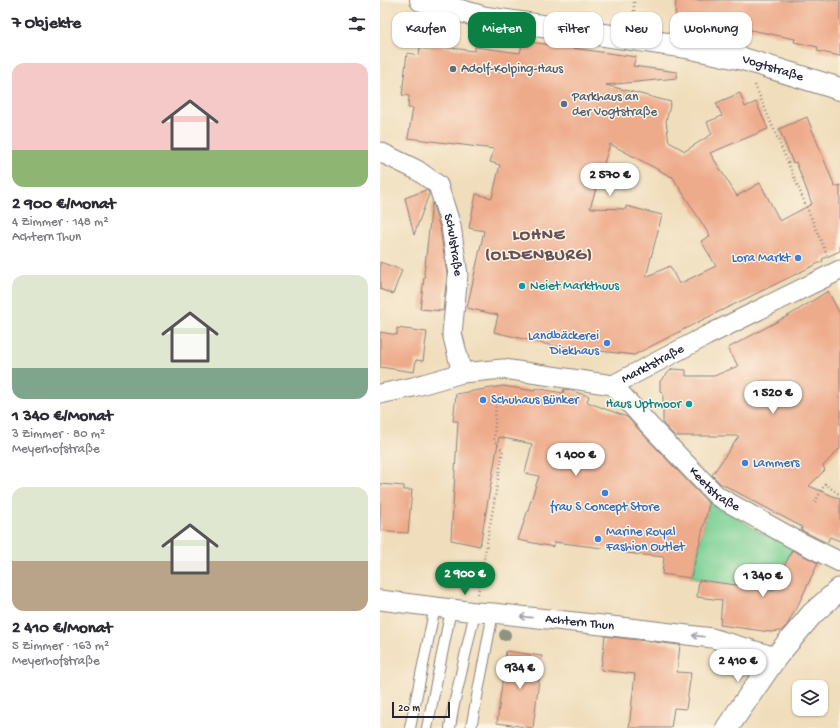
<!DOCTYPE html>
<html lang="de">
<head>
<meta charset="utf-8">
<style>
	:root { --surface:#fff; --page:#f2f2f3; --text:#2b2b33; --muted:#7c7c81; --accent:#0b8043 }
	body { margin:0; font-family:"Gochi Hand",sans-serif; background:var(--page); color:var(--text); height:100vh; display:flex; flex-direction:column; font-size:15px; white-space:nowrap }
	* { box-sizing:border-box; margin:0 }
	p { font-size:13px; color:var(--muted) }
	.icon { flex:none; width:22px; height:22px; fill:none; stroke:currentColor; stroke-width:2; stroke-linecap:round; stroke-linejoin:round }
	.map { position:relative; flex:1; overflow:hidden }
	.panel { display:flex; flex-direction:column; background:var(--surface); width:380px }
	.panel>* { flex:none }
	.guide { position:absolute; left:12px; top:12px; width:380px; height:36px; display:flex; gap:8px }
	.buttons { position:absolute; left:412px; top:680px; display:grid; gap:8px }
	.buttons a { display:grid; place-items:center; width:36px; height:36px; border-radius:8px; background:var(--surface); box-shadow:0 1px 3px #0004; font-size:20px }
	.scale { position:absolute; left:12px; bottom:10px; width:58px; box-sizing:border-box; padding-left:4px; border:2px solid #22223b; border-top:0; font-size:11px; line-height:14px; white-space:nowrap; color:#22223b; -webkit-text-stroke:3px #fcf5e5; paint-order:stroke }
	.price { position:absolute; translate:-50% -34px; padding:0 9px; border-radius:14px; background:#fff; color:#222; font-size:13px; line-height:26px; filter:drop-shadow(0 1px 2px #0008) }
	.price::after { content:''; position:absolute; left:50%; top:24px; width:12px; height:9px; margin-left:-6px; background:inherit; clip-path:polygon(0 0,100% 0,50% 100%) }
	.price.on { background:var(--accent); color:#fff }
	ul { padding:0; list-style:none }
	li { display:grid; align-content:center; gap:8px; height:212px; padding:0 12px }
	li span { display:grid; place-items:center; height:124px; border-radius:12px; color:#555 }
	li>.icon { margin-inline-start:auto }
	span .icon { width:72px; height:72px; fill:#fffc; stroke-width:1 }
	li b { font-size:17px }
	h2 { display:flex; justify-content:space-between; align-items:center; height:48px; padding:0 12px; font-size:17px }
	.pill { padding:0 14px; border-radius:12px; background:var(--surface); box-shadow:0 1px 3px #0004; font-size:14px; line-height:36px }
	.pill.on { background:var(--accent); color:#fff }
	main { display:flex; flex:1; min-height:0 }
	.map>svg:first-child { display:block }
	.green { fill:#79d094; stroke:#4e7968 }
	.building { fill:#eeab8b; fill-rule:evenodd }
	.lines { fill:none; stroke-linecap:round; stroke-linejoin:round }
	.lane-casing { stroke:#89807b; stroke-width:12 }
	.street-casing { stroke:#89807b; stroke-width:21 }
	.secondary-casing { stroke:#89807b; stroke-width:24 }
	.path { stroke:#89807b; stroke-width:2.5; stroke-dasharray:1 3; stroke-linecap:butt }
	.lane { stroke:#fff; stroke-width:10 }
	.street { stroke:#fff; stroke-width:19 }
	.secondary { stroke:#fff; stroke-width:22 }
	.tree { fill:#8d9383 }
	.oneway { stroke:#9c9ca7 }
	.service-dot { fill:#5c6f8a; stroke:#fcf5e5; stroke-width:1.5 }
	.shop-dot { fill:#3f7fe0; stroke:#fcf5e5; stroke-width:1.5 }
	.culture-dot { fill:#0f9aa8; stroke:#fcf5e5; stroke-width:1.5 }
	.labels { text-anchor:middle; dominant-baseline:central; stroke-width:3; stroke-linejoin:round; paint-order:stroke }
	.street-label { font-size:13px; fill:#22223b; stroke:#fcf5e5 }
	.service-label { font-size:13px; fill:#4e5e75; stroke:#fcf5e5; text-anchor:start }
	.shop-label { font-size:13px; fill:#366cbe; stroke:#fcf5e5; text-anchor:start }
	.culture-label { font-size:13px; fill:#0d838f; stroke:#fcf5e5; text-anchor:start }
	.district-label { font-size:17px; font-weight:bold; letter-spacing:1px; fill:#695257; stroke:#fcf5e5 }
</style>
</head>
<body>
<main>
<section class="panel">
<h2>7 Objekte<svg class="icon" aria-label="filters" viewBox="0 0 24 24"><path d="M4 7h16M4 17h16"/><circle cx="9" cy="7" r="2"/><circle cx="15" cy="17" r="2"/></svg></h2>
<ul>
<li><span style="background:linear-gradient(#f6c9c9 70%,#8fb573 0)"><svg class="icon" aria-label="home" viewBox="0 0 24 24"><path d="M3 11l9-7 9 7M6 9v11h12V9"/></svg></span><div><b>2 900 €/Monat</b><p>4 Zimmer · 148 m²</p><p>Achtern Thun</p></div></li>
<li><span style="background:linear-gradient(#dfe7d0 75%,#7fa58c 0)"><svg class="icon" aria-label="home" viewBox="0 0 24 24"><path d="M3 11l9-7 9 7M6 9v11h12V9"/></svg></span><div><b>1 340 €/Monat</b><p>3 Zimmer · 80 m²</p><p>Meyerhofstraße</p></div></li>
<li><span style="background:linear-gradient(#dfe7d0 60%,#b9a48a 0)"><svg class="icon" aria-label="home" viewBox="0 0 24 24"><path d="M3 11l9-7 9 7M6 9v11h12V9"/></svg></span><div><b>2 410 €/Monat</b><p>5 Zimmer · 163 m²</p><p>Meyerhofstraße</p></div></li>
</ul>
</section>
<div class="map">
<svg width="460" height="728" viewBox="0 0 460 728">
	<rect width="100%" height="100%" fill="#fcf5e5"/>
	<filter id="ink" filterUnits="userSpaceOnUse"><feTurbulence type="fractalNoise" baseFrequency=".025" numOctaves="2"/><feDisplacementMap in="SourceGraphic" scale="8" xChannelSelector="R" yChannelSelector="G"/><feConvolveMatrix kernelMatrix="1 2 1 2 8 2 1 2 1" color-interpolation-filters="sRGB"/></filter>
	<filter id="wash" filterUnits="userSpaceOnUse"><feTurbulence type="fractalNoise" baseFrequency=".012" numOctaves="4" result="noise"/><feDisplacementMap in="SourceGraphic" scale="16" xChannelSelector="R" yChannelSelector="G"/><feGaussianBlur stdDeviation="0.9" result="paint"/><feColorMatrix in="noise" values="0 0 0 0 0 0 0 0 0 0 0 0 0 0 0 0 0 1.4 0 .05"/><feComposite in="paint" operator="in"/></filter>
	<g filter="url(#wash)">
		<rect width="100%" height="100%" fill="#f0ddbb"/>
		<path class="green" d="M330 500 378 531 413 547 393 590 344 584 311 578Z"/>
		<g id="blocks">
			<path class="building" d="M296 0H460V56L437 51 438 47 414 42 415 39 327 21 295 15Z
				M143 41 256 57 253 66 297 72V78L226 85 291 102 286 121 289 142 305 151 332 134 327 122 342 116 336 103 360 93 365 107 376 102 388 129 330 153 357 196 380 183 400 221 432 204 416 162 413 163 399 129 427 117 455 187 460 185V251L442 259 443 261 322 320 254 355 169 345 114 332 118 315 87 308 104 231 89 228 96 194 112 198 120 165 110 162 114 149 28 138 33 108H28L29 96 22 95 27 53 39 55 40 47 49 49 50 45 94 51 95 47 140 53ZM230 144 292 177V176L330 236 321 241 336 266 299 284 290 266 266 277 282 215 246 206V209L210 208Z
				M46 190 49 192V194L34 235 25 198Z
				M52 203 60 228 67 275 63 311 40 309 44 278H45L44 274Z
				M0 262 22 270 13 294 0 289Z
				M448 291 460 314V448L443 466 445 470 429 486 460 499V541L450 537 447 543 421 530 422 527 340 483 332 475 359 436H295L283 424V394L280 391V381L292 369 306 370V376H334L358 366 348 348 413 313Z
				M17 328 47 332 43 361 36 360 34 372 0 367V332L17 335Z
				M123 386 155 391V388L183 393 184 389H185L209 396 207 402 247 417 329 504 311 578 282 574 284 557 246 553V551L174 542V547L138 540 159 476 145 473 152 444 119 437 100 546 71 540 78 421H73L76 394Z
				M0 484 24 486V490H32L28 533 8 532V531L0 530Z
				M412 550 438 563 419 603 407 625 401 631 390 632 340 625 342 600 317 597 319 580 393 590Z
				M225 636 300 645 297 672 311 673 306 709 294 708 291 728H249L255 674 221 670Z
				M126 651 162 656 153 728 117 723Z"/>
		</g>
	</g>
	<g filter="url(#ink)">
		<use href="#blocks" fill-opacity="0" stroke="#89807b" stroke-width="1"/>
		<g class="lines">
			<g class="lane-casing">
				<path id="lane" d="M30 728 55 607
					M47 728 71 610
					M70 728 73 709 95 612
					M91 728 113 613"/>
			</g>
			<g class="street-casing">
				<g id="street">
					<path id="s1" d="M0 152 37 170 58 185 71 226 78 275 72 333 82 373"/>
					<path id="s2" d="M233 385 269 425 337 496 414 539 460 562"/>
					<path id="s3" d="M0 394 33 387 82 373 123 369 233 385 326 336 460 270"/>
					<path id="s4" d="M0 600 95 612 113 613 258 629 332 638 396 657"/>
				</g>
			</g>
			<g class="secondary-casing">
				<g id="secondary">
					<path id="s5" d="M41 0 106 18 307 47 363 59 460 89"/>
					<path d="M347 728 396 657 432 614 460 589"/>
				</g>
			</g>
			<path class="path" d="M254 19V0
				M375 85 447 255
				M435 502 445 484 460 495
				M98 594 123 451 114 441 116 402"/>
			<use href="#lane" class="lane"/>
			<use href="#street" class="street"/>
			<use href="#secondary" class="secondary"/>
		</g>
		<circle class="tree" cx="125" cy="635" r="6"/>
		<defs><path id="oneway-shaft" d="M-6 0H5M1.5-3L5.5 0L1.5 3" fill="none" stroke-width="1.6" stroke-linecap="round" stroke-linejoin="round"/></defs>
		<g class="oneway">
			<use href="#oneway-shaft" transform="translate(146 617) rotate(-174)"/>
			<use href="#oneway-shaft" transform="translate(318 636) rotate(-173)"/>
		</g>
	</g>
	<g class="service-dot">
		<circle cx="73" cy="69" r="4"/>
		<circle cx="184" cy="104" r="4"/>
	</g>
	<g class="shop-dot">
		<circle cx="418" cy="258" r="4"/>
		<circle cx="227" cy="343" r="4"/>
		<circle cx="103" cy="400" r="4"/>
		<circle cx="365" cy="463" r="4"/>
		<circle cx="225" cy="493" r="4"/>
		<circle cx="218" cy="539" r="4"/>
	</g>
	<g class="culture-dot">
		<circle cx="142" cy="286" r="4"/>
		<circle cx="309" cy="404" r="4"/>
	</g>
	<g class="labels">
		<g class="street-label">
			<text stroke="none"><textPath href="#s5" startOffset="359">Vogtstraße</textPath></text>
			<text stroke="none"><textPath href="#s1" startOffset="129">Schulstraße</textPath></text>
			<text stroke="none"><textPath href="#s3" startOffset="282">Marktstraße</textPath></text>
			<text stroke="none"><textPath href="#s2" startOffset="146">Keetstraße</textPath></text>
			<text stroke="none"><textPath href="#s4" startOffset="201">Achtern Thun</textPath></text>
		</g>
		<g class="service-label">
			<text x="81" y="69">Adolf-Kolping-Haus</text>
			<text x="192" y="97">Parkhaus an<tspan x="192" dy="15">der Vogtstraße</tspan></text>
		</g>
		<g class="shop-label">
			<text x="410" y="258" text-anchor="end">Lora Markt</text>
			<text x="219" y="336" text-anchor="end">Landbäckerei<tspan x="219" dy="15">Diekhaus</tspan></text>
			<text x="111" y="400">Schuhaus Bünker</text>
			<text x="373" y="463">Lammers</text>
			<text x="225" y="507" text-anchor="middle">frau S Concept Store</text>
			<text x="226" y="532">Marine Royal<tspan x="226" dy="15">Fashion Outlet</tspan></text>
		</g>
		<g class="culture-label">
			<text x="150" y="286">Neiet Markthuus</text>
			<text x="301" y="404" text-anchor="end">Haus Uptmoor</text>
		</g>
		<g class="district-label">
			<text x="159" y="236">LOHNE<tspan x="159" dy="20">(OLDENBURG)</tspan></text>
		</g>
	</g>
</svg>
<div class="buttons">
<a><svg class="icon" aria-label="layers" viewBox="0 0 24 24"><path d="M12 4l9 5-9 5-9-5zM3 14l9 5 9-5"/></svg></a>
</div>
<div class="scale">20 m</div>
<b class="price" style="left:230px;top:197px">2 570 €</b>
<b class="price" style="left:393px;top:415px">1 520 €</b>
<b class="price" style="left:196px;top:477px">1 400 €</b>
<b class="price on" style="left:85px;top:596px">2 900 €</b>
<b class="price" style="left:383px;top:598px">1 340 €</b>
<b class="price" style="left:358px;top:683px">2 410 €</b>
<b class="price" style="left:140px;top:690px">934 €</b>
<div class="guide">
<a class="pill">Kaufen</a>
<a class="pill on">Mieten</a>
<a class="pill">Filter</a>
<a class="pill">Neu</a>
<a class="pill">Wohnung</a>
</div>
</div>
</main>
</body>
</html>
